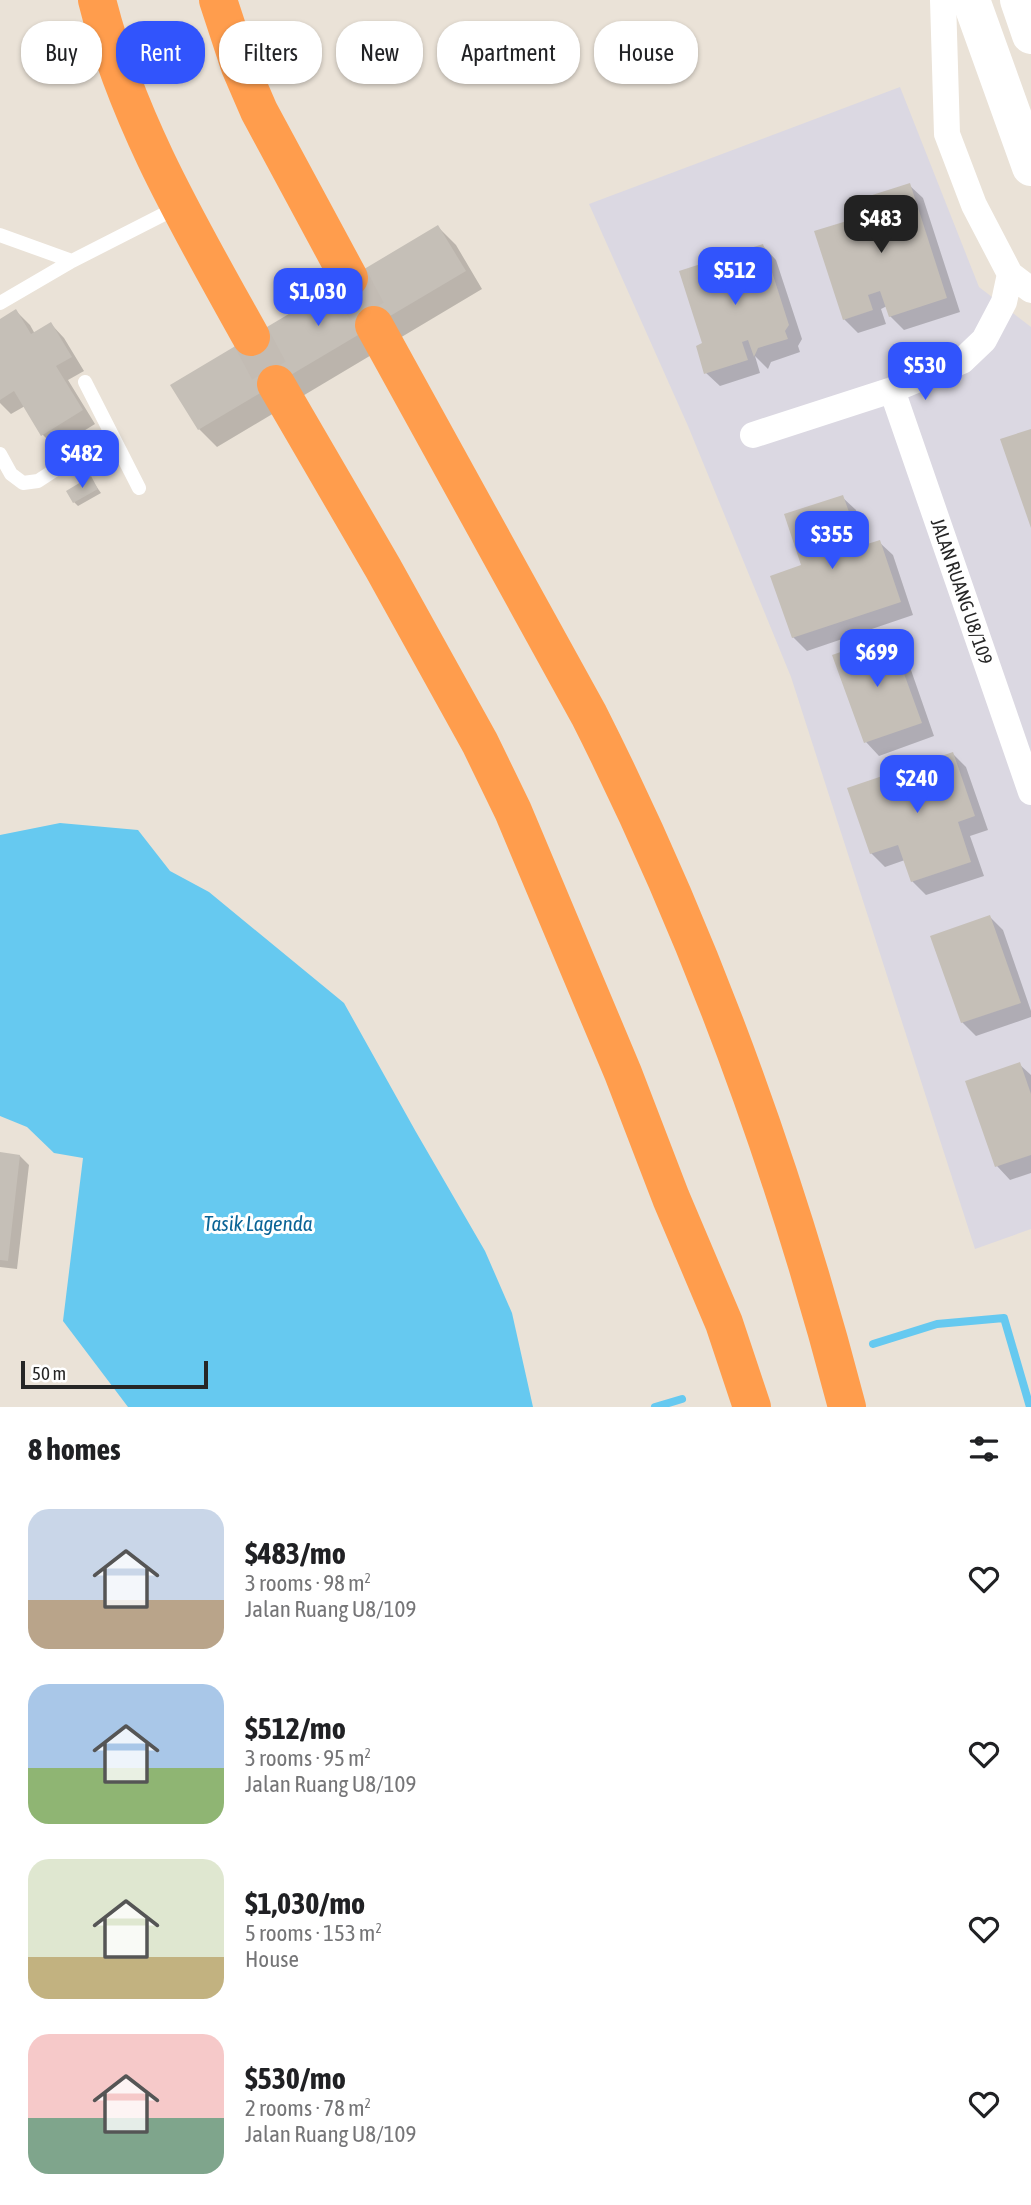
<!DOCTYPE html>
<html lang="en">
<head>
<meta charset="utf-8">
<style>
	:root { --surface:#fff; --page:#f6f6f6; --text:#202124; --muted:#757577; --accent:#3154fc }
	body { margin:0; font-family:"Asap Condensed",sans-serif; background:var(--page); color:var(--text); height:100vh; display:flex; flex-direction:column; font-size:26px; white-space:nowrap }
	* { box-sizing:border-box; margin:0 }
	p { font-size:23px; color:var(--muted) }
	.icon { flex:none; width:38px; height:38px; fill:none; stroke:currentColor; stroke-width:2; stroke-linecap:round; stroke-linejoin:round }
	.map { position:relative; height:1407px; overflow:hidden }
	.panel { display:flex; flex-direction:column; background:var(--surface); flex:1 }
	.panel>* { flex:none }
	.hud { position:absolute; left:21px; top:21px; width:990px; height:63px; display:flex; gap:14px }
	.scale { position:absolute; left:21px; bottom:18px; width:187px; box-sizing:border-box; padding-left:7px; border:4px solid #262626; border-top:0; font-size:19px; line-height:24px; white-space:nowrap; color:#262626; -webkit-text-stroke:5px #fff; paint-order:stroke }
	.price { position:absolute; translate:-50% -60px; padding:0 16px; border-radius:14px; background:var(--accent); color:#fff; font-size:23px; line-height:46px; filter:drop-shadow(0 2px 4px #0008) }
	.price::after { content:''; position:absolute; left:50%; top:42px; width:21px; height:16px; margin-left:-10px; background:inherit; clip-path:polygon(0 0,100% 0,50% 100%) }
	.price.current { background:#222; color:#fff }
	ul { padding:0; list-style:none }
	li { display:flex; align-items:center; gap:21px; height:175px; padding:0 28px }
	li span { display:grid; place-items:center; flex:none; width:196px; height:140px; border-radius:21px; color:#555 }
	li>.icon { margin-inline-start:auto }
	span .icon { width:84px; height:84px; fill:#fffc; stroke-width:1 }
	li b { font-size:30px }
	h2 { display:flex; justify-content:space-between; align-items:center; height:84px; padding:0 28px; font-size:30px }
	.chip { padding:0 24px; border-radius:28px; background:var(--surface); box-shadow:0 2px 5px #0004; font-size:24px; line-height:63px }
	.chip.current { background:var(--accent); color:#fff }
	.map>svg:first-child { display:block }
	.industrial { fill:#dbd8e2 }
	.water { fill:#66c9f0 }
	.shadow { fill:#0003 }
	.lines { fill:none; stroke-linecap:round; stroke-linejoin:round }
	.stream { stroke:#66c9f0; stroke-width:8 }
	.building { fill:#c5bfb7 }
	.highway-tunnel { stroke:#c3bcb4; stroke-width:38; stroke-dasharray:38 19; stroke-linecap:butt }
	.lane { stroke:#fff; stroke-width:14 }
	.street { stroke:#fff; stroke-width:26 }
	.secondary { stroke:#fff; stroke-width:38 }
	.highway { stroke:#ff9d4d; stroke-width:38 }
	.labels { text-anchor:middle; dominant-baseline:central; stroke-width:6; stroke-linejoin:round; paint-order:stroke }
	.street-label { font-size:19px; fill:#262626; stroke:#fff }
	.water-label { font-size:21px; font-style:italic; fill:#0b6496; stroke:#fff }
</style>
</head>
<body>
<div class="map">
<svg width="1031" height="1407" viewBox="0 0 1031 1407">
	<rect width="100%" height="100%" fill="#eae2d7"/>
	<path class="industrial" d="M900 87 979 287 1031 327V1229L975 1249 791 677 688 426 589 204Z"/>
	<path class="water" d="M60 823 138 830 170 871 209 892 344 1003 416 1132 485 1251 512 1313 533 1407H128L63 1321 83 1158 54 1153 27 1127 0 1116V835Z"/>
	<path class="shadow" d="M909 185 923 198 960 312 904 330 890 316 887 306 881 309 886 324 858 333 844 319 852 221Z
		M438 227 456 245 482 289 217 447 199 429Z
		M763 246 776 260 802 339 798 346 800 352 771 362 768 369 755 356 760 373 720 386 706 373 705 344Z
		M16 311 30 325 35 334 51 324 64 338 84 371 68 380 95 424 56 448 43 435 25 406 11 414 0 403V321Z
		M91 479 101 493 78 506 74 502Z
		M842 497 856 510 868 546 879 542 893 555 913 615 807 651 793 637 804 566Z
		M890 637 904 650 934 736 879 756 866 742Z
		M953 754 966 767 988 830 970 836 984 876 926 895 912 881 905 860 885 867 871 853Z
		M990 917 1003 930 1031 1011V1017L976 1036 962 1022Z
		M1019 1064 1031 1075V1173L1010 1180 997 1166Z
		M0 1153 20 1156 29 1165 17 1269 0 1267Z"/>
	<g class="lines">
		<path class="stream" d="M873 1344 937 1324 1004 1318 1030 1407
			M655 1407 682 1399"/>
	</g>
	<path class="building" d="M910 183 947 298 889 317 880 291 868 295 873 310 843 320 814 231 850 220 844 204Z
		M438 225 466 271 198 430 170 385Z
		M763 244 789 325 785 331 788 339 758 348 754 357 748 340 742 342 748 360 704 374 696 346 702 343 679 271Z
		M16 309 31 334 51 322 72 357 56 366 83 410 41 436 14 391 0 400V319Z
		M1031 429V528L1000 439Z
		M91 476 98 489 73 503 66 491Z
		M843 495 861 546 880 540 901 602 792 638 770 576 801 565 784 514Z
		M890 635 922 723 864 743 832 655Z
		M953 752 975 816 958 822 971 862 911 882 898 845 870 854 847 788Z
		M990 915 1021 1003 961 1023 930 936Z
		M1020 1062 1031 1094V1155L995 1167 965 1081Z
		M0 1152 20 1155 8 1261 0 1260Z"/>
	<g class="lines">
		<path class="highway-tunnel" d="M349 278 374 325
			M251 337 276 384"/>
		<path class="lane" d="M0 235 72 261 178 207
			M0 303 72 261
			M85 382 139 488
			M0 454 11 474 23 483 38 481 111 433"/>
		<path class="street" d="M943 0 947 134 974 205 1010 274 1031 290
			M892 390 1031 792
			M753 435 892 390 962 361 984 340 1004 302 1010 274"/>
		<path class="secondary" d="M971 0 1031 167
			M1019 0 1031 35"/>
		<path class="highway" d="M97 0C127 121 191 229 251 337
			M218 0 240 67 259 111 349 278
			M374 325 589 715C700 935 785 1169 847 1407
			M276 384 383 568 480 743 513 811 623 1073 671 1198 724 1323 752 1407"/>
	</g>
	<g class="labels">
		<g class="street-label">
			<text transform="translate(962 591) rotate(71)">JALAN RUANG U8/109</text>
		</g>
		<g class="water-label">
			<text x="258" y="1223">Tasik Lagenda</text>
		</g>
	</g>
</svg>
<div class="scale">50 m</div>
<b class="price current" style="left:881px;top:255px">$483</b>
<b class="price" style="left:735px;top:307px">$512</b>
<b class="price" style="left:318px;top:328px">$1,030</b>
<b class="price" style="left:925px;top:402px">$530</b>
<b class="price" style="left:82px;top:490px">$482</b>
<b class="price" style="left:832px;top:571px">$355</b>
<b class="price" style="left:877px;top:689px">$699</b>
<b class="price" style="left:917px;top:815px">$240</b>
<div class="hud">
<a class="chip">Buy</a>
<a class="chip current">Rent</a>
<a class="chip">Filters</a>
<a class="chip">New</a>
<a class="chip">Apartment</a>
<a class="chip">House</a>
</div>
</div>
<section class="panel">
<h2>8 homes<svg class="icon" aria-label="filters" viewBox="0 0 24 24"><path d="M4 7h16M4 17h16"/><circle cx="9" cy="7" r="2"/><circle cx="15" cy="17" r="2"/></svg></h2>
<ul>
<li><span style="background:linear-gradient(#c9d6e8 65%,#b9a48a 0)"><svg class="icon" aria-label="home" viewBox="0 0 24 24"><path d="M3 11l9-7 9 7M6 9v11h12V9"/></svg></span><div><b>$483/mo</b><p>3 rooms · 98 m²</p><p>Jalan Ruang U8/109</p></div><svg class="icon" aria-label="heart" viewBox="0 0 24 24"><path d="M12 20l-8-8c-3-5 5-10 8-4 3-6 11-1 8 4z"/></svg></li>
<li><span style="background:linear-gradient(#a9c7e8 60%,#8fb573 0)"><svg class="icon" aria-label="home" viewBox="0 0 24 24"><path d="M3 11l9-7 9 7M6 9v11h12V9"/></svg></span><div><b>$512/mo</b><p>3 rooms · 95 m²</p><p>Jalan Ruang U8/109</p></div><svg class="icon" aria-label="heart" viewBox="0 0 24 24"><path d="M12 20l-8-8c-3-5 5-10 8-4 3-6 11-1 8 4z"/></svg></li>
<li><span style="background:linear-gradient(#dfe7d0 70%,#c2b280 0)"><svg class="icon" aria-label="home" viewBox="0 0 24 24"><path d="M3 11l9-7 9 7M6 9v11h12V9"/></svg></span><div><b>$1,030/mo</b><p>5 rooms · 153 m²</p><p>House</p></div><svg class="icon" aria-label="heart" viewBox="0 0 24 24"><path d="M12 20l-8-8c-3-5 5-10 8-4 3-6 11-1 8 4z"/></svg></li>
<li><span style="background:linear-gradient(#f6c9c9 60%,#7fa58c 0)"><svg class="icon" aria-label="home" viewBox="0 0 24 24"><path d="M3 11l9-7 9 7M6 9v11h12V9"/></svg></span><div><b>$530/mo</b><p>2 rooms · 78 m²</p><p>Jalan Ruang U8/109</p></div><svg class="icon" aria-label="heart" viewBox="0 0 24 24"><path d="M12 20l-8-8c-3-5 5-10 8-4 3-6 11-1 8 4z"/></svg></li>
</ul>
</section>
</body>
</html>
